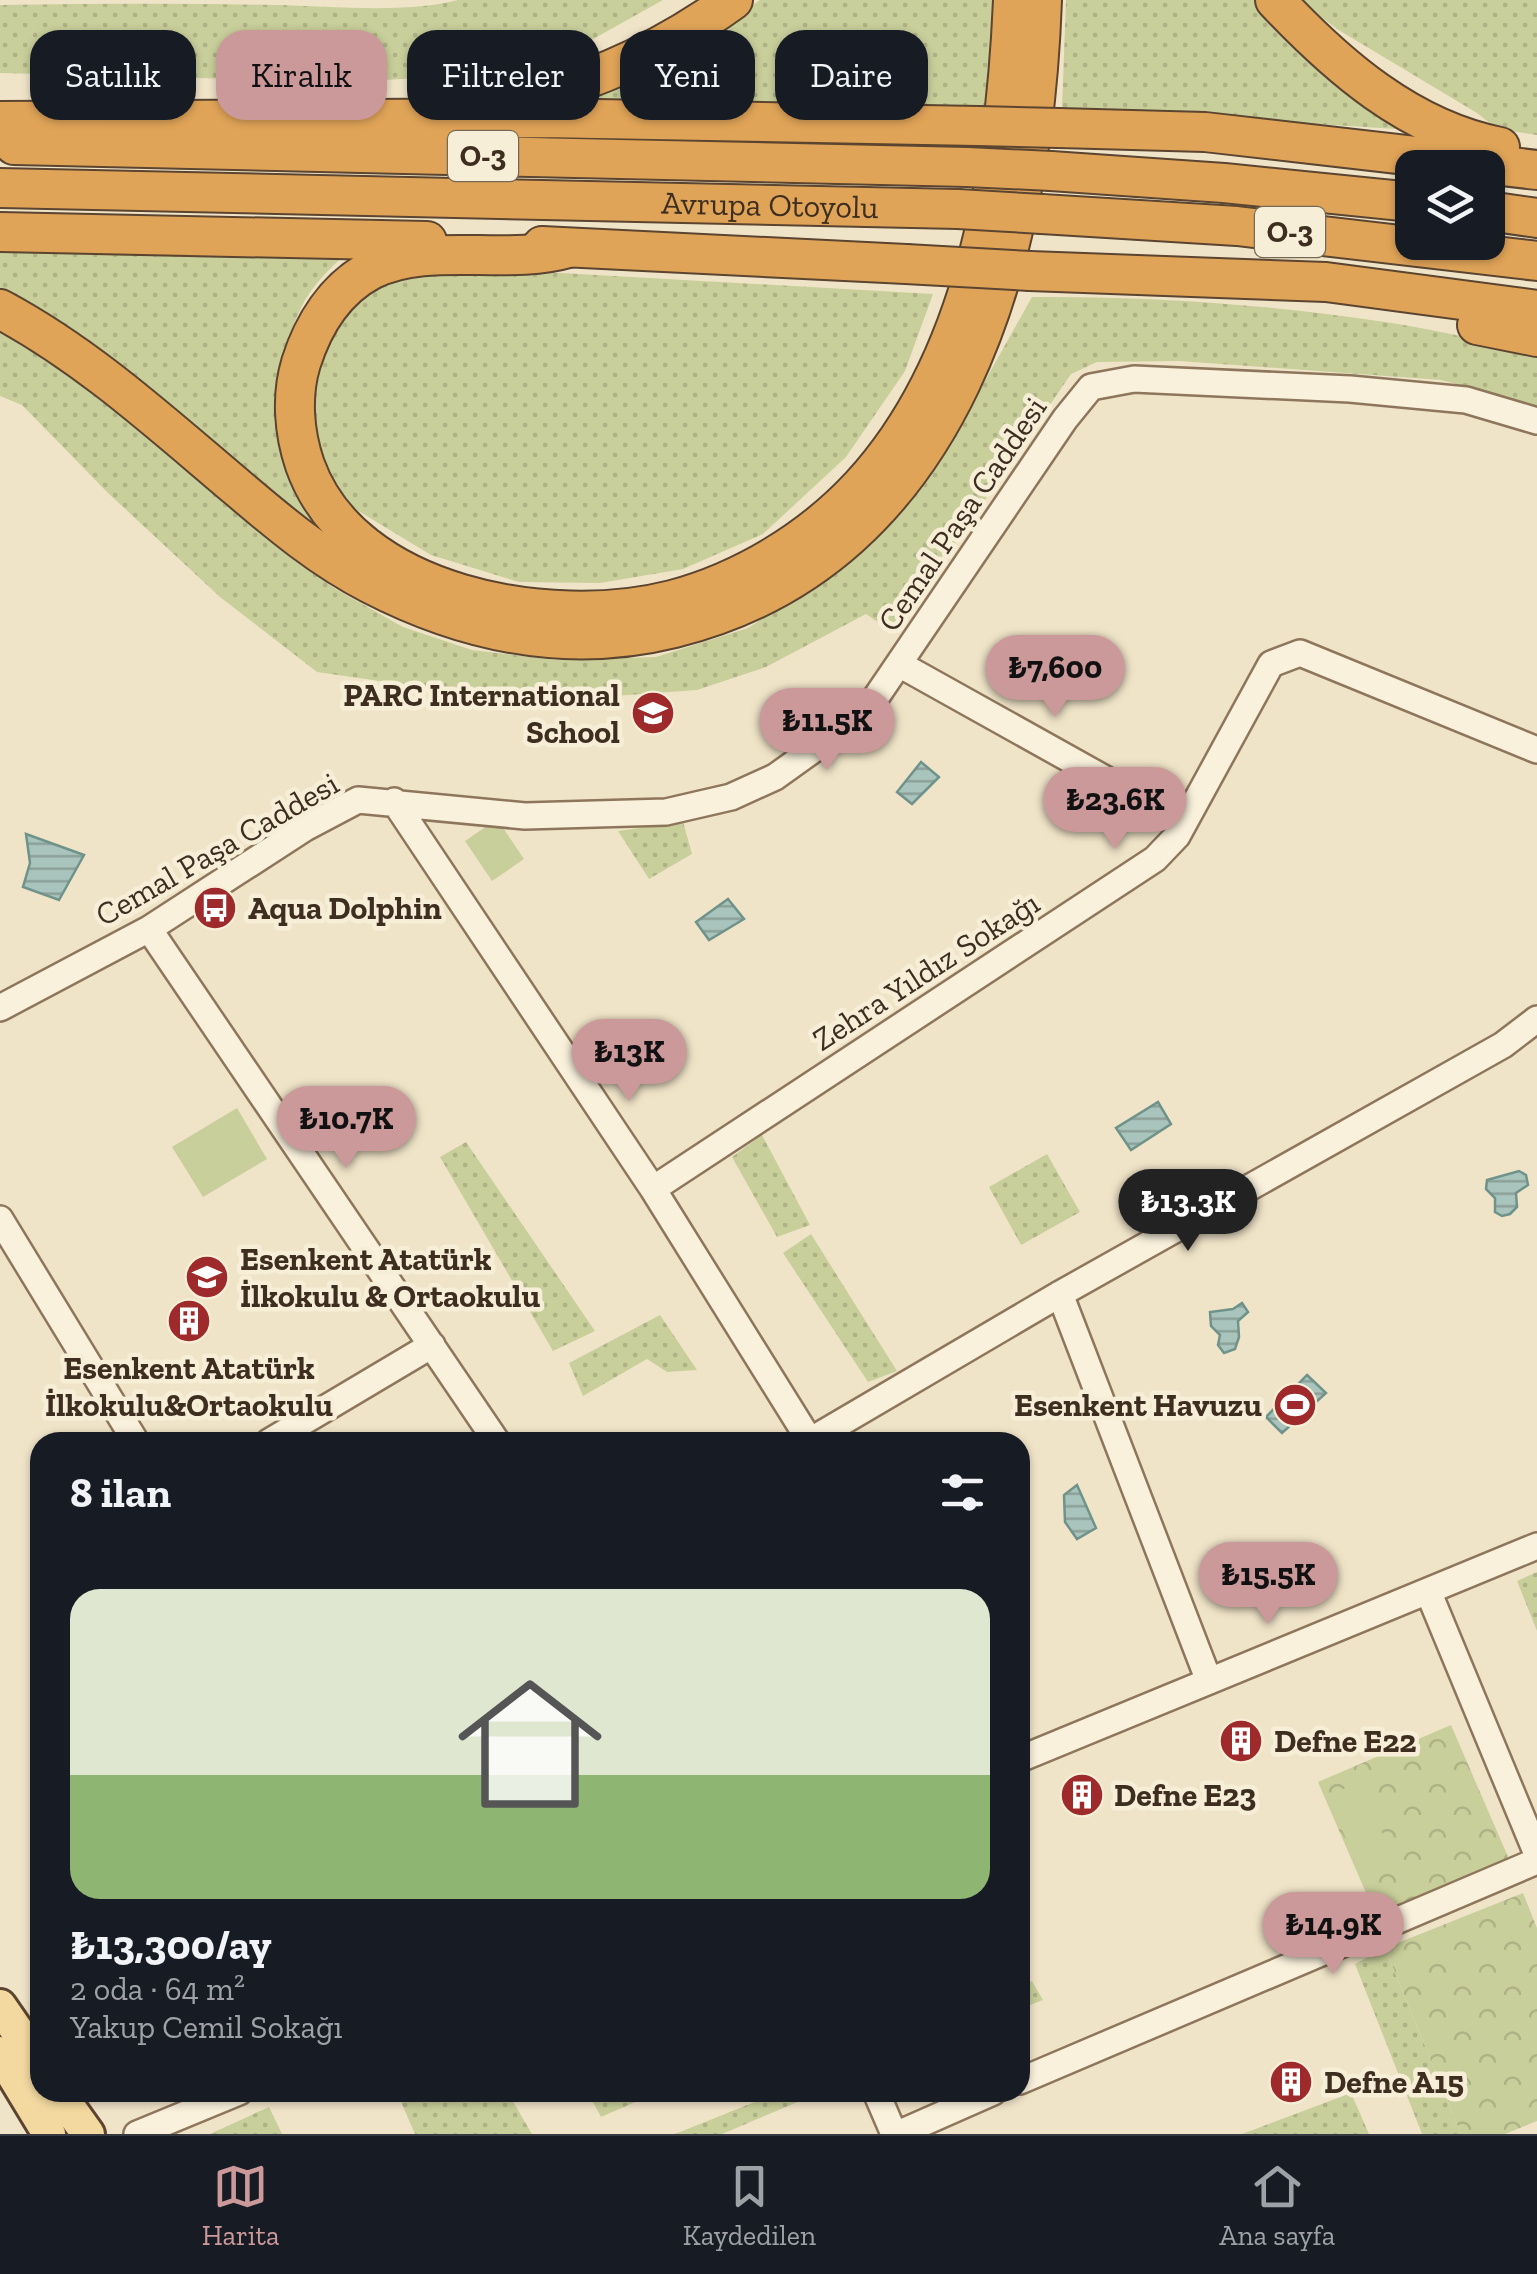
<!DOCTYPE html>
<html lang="tr">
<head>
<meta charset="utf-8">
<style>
	:root { --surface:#171b24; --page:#20242c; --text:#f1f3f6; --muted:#9ea1a6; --line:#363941; --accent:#cc999b }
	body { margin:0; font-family:"Zilla Slab",serif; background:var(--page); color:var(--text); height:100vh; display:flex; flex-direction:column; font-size:38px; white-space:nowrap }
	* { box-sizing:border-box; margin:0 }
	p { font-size:32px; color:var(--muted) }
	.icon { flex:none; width:55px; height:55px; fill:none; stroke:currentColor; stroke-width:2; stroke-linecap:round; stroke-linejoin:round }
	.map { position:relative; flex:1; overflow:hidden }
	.drawer { position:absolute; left:30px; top:1432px; width:1000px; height:670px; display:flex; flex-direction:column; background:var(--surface); border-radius:30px; box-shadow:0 2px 8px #0004 }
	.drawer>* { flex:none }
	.banner { position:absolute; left:30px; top:30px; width:1000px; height:90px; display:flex; gap:20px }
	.controls { position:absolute; left:1395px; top:150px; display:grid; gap:20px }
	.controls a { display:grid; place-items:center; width:110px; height:110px; border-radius:20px; background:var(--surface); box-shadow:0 2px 8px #0004; font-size:50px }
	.price { position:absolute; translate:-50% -85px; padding:0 22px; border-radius:35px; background:var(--accent); color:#111; font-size:32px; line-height:65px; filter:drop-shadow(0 2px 5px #0008) }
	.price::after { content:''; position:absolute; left:50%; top:60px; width:30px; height:22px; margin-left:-15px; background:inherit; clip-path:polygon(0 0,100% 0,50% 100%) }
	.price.selected { background:#222; color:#fff }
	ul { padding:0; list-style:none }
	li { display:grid; align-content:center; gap:20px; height:530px; padding:0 40px }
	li+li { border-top:2px solid var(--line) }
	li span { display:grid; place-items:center; height:310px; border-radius:30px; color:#555 }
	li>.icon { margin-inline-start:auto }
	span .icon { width:180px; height:180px; fill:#fffc; stroke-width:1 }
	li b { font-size:42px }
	h2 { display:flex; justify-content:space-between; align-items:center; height:120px; padding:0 40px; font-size:42px }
	.pill { padding:0 35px; border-radius:30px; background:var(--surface); box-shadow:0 2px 8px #0004; font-size:35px; line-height:90px }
	.pill.selected { background:var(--accent); color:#111 }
	.menu { display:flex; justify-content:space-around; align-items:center; height:140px; border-top:2px solid var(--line); background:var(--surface); font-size:28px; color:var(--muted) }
	.menu a { display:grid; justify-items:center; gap:5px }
	.menu .selected { color:var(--accent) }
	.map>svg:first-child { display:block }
	.grass { fill:url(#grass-dots) }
	.park { fill:url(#park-crowns) }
	.pitch { fill:#c9cf9b }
	.water { fill:url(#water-rules); stroke:#6f938a; stroke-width:2.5 }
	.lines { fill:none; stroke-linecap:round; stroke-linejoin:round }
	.minor-casing { stroke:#8d765c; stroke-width:30 }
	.major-casing { stroke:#5b4430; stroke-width:38 }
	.highway-casing { stroke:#5b4430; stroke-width:42 }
	.minor { stroke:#faf1dc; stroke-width:25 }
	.major { stroke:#f3d9a0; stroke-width:32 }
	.highway { stroke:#e0a458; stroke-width:38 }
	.highway-bridge-casing { stroke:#5b4430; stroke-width:42; stroke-linecap:butt }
	.highway-bridge { stroke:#e0a458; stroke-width:38 }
	.labels { text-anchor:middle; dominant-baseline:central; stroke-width:9; stroke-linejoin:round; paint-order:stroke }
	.shield { fill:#f7eed8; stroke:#756857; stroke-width:2.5 }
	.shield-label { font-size:30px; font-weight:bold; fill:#3d2e20 }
	.street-label { font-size:32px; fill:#3d2e20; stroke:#f7eed8 }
	.poi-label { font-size:32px; font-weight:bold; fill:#3d2e20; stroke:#f7eed8; text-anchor:start }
</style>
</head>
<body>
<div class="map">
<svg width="1537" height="2134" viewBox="0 0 1537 2134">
	<defs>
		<pattern id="grass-dots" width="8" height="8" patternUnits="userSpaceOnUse" patternTransform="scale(2.5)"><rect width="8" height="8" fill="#c9cf9b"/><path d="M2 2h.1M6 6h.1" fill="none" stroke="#aeb285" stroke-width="1.8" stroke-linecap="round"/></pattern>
		<pattern id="park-crowns" width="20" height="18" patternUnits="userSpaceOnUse" patternTransform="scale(2.5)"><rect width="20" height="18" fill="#c9cf9b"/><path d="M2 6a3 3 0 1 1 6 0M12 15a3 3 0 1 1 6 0" fill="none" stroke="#aeb285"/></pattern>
		<pattern id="water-rules" width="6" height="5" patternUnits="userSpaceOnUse" patternTransform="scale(2.5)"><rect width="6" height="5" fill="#a9c4bc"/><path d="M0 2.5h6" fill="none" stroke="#8ba098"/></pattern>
	</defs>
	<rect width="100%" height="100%" fill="#f0e4c8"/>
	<path class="grass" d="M458 0H663L561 57 509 73 348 82 0 73V5C92 4 183 3 275 5 331 6 403 14 458 0Z
		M760 0H998L988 110 571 107 666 66Z
		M1066 0H1255L1288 39 1412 130 1062 108Z
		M1299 0H1537V135L1497 129 1477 113 1337 29Z
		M0 247 346 254C330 268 316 282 305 300 286 335 270 396 278 436 284 467 298 494 313 522L0 295Z
		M439 266 933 294 905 371 846 457 763 534 683 569 600 583 519 582 431 555 347 504 310 441 312 388 322 344 364 291 399 272Z
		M1032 297C1147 296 1264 304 1378 321 1431 328 1484 342 1537 353V406L1441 380 1179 361 1097 362 1071 374 894 633 866 614 766 667 697 690 614 696 490 697 317 672 220 597 108 493 22 405 0 396V331L32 349 190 462 259 532 334 588 403 627 472 650 556 660 656 657 748 628 819 583 884 524 945 452Z
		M683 822 692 854 649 879 618 831Z
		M762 1135 810 1225 777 1237 732 1157Z
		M466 1142 595 1331 553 1351 440 1157Z
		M1047 1154 1080 1212 1021 1245 989 1187Z
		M811 1234 897 1371 868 1382 783 1253Z
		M660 1315 697 1370 667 1372 647 1359 583 1396 569 1363Z
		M1537 1572V1631L1517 1581Z
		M1385 1948 1461 2134H1422L1355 1964Z
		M1032 1981 1043 2000 1020 2009V1986Z
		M397 2093H508L532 2134H415Z
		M588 2093H656L601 2117Z
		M777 2093H819L722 2134H675Z
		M1351 2093 1369 2134H1242Z
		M269 2107 282 2134H210Z"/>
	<path class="park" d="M1451 1725 1512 1866 1379 1923 1318 1782Z
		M1523 1893 1537 1928V2121L1505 2134H1461L1385 1948Z"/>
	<path class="pitch" d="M497 819 524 859 492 881 465 841Z
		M237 1108 267 1159 203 1197 172 1147Z
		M1361 1782 1390 1852 1357 1866 1328 1795Z"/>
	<path class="water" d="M921 762 939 777 912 804 897 792Z
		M26 834 84 855 59 900 23 887 30 863Z
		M728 899 744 919 709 940 696 922Z
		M1158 1102 1171 1124 1131 1150 1116 1128Z
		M1519 1171 1526 1175 1528 1185 1516 1193 1517 1207 1510 1214 1502 1216 1495 1212V1198L1486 1189 1487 1180Z
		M1242 1303 1248 1312 1238 1321 1239 1337 1235 1349 1224 1353 1218 1345 1220 1335 1211 1326 1210 1312 1233 1309Z
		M1307 1375 1326 1393 1282 1433 1266 1417Z
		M1077 1485 1096 1528 1077 1539 1065 1522 1064 1495Z"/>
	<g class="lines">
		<g class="minor-casing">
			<path id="minor" d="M899 664 1184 823
				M394 801 653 1189 810 1441
				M149 929 497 1442
				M0 1008 149 929 305 828 358 800 525 816 666 812 731 797 775 777 866 712 1065 419 1091 387 1134 379 1350 389 1466 400 1537 421
				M653 1189 1155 859 1177 836 1271 664 1300 653 1537 750
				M0 1219 136 1442
				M1060 1294 1209 1681
				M269 1442 432 1345
				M808 1442 1060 1294 1503 1045 1537 1019
				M1428 1591 1537 1854
				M1020 1759 1537 1546
				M1020 2081 1537 1861
				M876 2092 894 2134
				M137 2134 239 2092
				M898 2134 993 2092"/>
		</g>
		<g class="major-casing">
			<path id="major" d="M0 2006 40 2064
				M0 2053 49 2134
				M58 2092 88 2134"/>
		</g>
		<g class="highway-casing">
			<g id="highway">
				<path d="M1275 0C1337 66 1409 129 1500 147"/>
				<path d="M499 102C586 88 662 51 733 0"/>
				<path d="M0 121 542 118 978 126"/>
				<path d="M1059 128 1205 132 1537 170"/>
				<path d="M14 145 967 167"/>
				<path d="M1051 171 1224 183 1412 202"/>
				<path id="s1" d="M0 188 958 209"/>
				<path d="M1488 211 1537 218"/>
				<path d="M1042 214 1237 226 1537 261"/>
				<path d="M0 232 427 241"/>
				<path d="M542 246 906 264"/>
				<path d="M568 248C507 266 427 241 371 270 335 289 313 325 301 363 291 396 294 433 305 465 352 597 551 631 672 600 743 581 811 540 861 486 977 360 1006 165 1013 0"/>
				<path d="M1030 271 1326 282 1537 310"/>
				<path d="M0 309C88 356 162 424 238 488 279 523 322 559 371 584 466 633 569 654 674 628 957 558 1033 254 1042 0"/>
				<path d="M1477 325 1537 337"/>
			</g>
		</g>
		<use href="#minor" class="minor"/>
		<use href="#major" class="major"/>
		<use href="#highway" class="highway"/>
		<g class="highway-bridge-casing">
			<path id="highway-bridge" d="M978 126 1059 128
				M967 167 1051 171
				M958 209 1042 214
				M906 264 1030 271"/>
		</g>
		<use href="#highway-bridge" class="highway-bridge"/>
	</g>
	<defs>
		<g id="school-disc" transform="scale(2.25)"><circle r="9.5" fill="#9e2a2b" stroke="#f7eed8"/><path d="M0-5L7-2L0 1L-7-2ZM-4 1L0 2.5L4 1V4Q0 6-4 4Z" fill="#fff"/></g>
		<g id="bus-disc" transform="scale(2.25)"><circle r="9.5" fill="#9e2a2b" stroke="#f7eed8"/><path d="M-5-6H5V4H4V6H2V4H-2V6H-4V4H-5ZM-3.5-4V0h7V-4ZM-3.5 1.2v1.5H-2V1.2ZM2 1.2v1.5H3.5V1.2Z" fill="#fff"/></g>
		<g id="building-disc" transform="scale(2.25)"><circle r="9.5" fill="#9e2a2b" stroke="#f7eed8"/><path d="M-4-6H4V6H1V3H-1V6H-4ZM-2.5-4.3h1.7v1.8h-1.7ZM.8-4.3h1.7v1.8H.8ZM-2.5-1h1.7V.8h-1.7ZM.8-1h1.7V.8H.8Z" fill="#fff"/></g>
		<g id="stadium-disc" transform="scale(2.25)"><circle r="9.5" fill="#9e2a2b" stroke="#f7eed8"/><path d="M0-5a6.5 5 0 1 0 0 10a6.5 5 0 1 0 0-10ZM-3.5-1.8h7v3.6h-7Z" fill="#fff"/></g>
	</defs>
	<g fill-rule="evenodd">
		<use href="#school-disc" x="653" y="713"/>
		<use href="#bus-disc" x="215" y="908"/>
		<use href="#school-disc" x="207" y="1277"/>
		<use href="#building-disc" x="189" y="1321"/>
		<use href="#stadium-disc" x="1295" y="1405"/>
		<use href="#building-disc" x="1241" y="1741"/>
		<use href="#building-disc" x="1082" y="1795"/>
		<use href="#building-disc" x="1291" y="2082"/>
	</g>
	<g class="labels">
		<g class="shield">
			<rect x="448" y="131" width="70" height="50" rx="8"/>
			<rect x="1255" y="207" width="70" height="50" rx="8"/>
		</g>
		<g class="shield-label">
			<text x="483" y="156">O-3</text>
			<text x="1290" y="232">O-3</text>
		</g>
		<g class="street-label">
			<text stroke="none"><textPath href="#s1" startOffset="770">Avrupa Otoyolu</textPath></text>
			<text transform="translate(962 514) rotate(-56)">Cemal Paşa Caddesi</text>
			<text transform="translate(217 849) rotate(-30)">Cemal Paşa Caddesi</text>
			<text transform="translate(926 971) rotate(-33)">Zehra Yıldız Sokağı</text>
		</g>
		<g class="poi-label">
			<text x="620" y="695" text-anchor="end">PARC International<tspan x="620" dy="37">School</tspan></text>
			<text x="248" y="908">Aqua Dolphin</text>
			<text x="240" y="1259">Esenkent Atatürk<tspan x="240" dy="37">İlkokulu &amp; Ortaokulu</tspan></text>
			<text x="189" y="1368" text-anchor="middle">Esenkent Atatürk<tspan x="189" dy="37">İlkokulu&amp;Ortaokulu</tspan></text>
			<text x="1262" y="1405" text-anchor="end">Esenkent Havuzu</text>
			<text x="1274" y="1741">Defne E22</text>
			<text x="1114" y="1795">Defne E23</text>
			<text x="1324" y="2082">Defne A15</text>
		</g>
	</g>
</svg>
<div class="controls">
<a><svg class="icon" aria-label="layers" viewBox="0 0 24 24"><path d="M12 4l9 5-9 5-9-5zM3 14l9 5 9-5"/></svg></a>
</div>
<b class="price" style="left:1055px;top:720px">₺7,600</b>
<b class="price" style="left:827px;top:773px">₺11.5K</b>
<b class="price" style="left:1115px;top:852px">₺23.6K</b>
<b class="price" style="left:629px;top:1104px">₺13K</b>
<b class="price" style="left:346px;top:1171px">₺10.7K</b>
<b class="price selected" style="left:1188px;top:1254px">₺13.3K</b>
<b class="price" style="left:1268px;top:1627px">₺15.5K</b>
<b class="price" style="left:1333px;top:1977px">₺14.9K</b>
<div class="banner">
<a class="pill">Satılık</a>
<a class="pill selected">Kiralık</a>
<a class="pill">Filtreler</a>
<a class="pill">Yeni</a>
<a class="pill">Daire</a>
</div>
<section class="drawer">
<h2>8 ilan<svg class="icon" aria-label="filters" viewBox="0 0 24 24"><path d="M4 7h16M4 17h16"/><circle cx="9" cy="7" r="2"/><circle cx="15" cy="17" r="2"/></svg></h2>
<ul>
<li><span style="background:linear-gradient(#dfe7d0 60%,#8fb573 0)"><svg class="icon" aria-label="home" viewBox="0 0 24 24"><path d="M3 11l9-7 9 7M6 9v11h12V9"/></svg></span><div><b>₺13,300/ay</b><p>2 oda · 64 m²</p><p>Yakup Cemil Sokağı</p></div></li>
</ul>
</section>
</div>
<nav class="menu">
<a class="selected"><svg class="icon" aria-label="map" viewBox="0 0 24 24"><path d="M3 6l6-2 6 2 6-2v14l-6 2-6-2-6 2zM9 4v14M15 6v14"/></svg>Harita</a>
<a><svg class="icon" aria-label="saved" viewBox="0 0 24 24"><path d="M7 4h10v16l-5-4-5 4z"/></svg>Kaydedilen</a>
<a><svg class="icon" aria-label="home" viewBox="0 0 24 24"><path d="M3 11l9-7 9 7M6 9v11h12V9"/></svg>Ana sayfa</a>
</nav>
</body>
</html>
